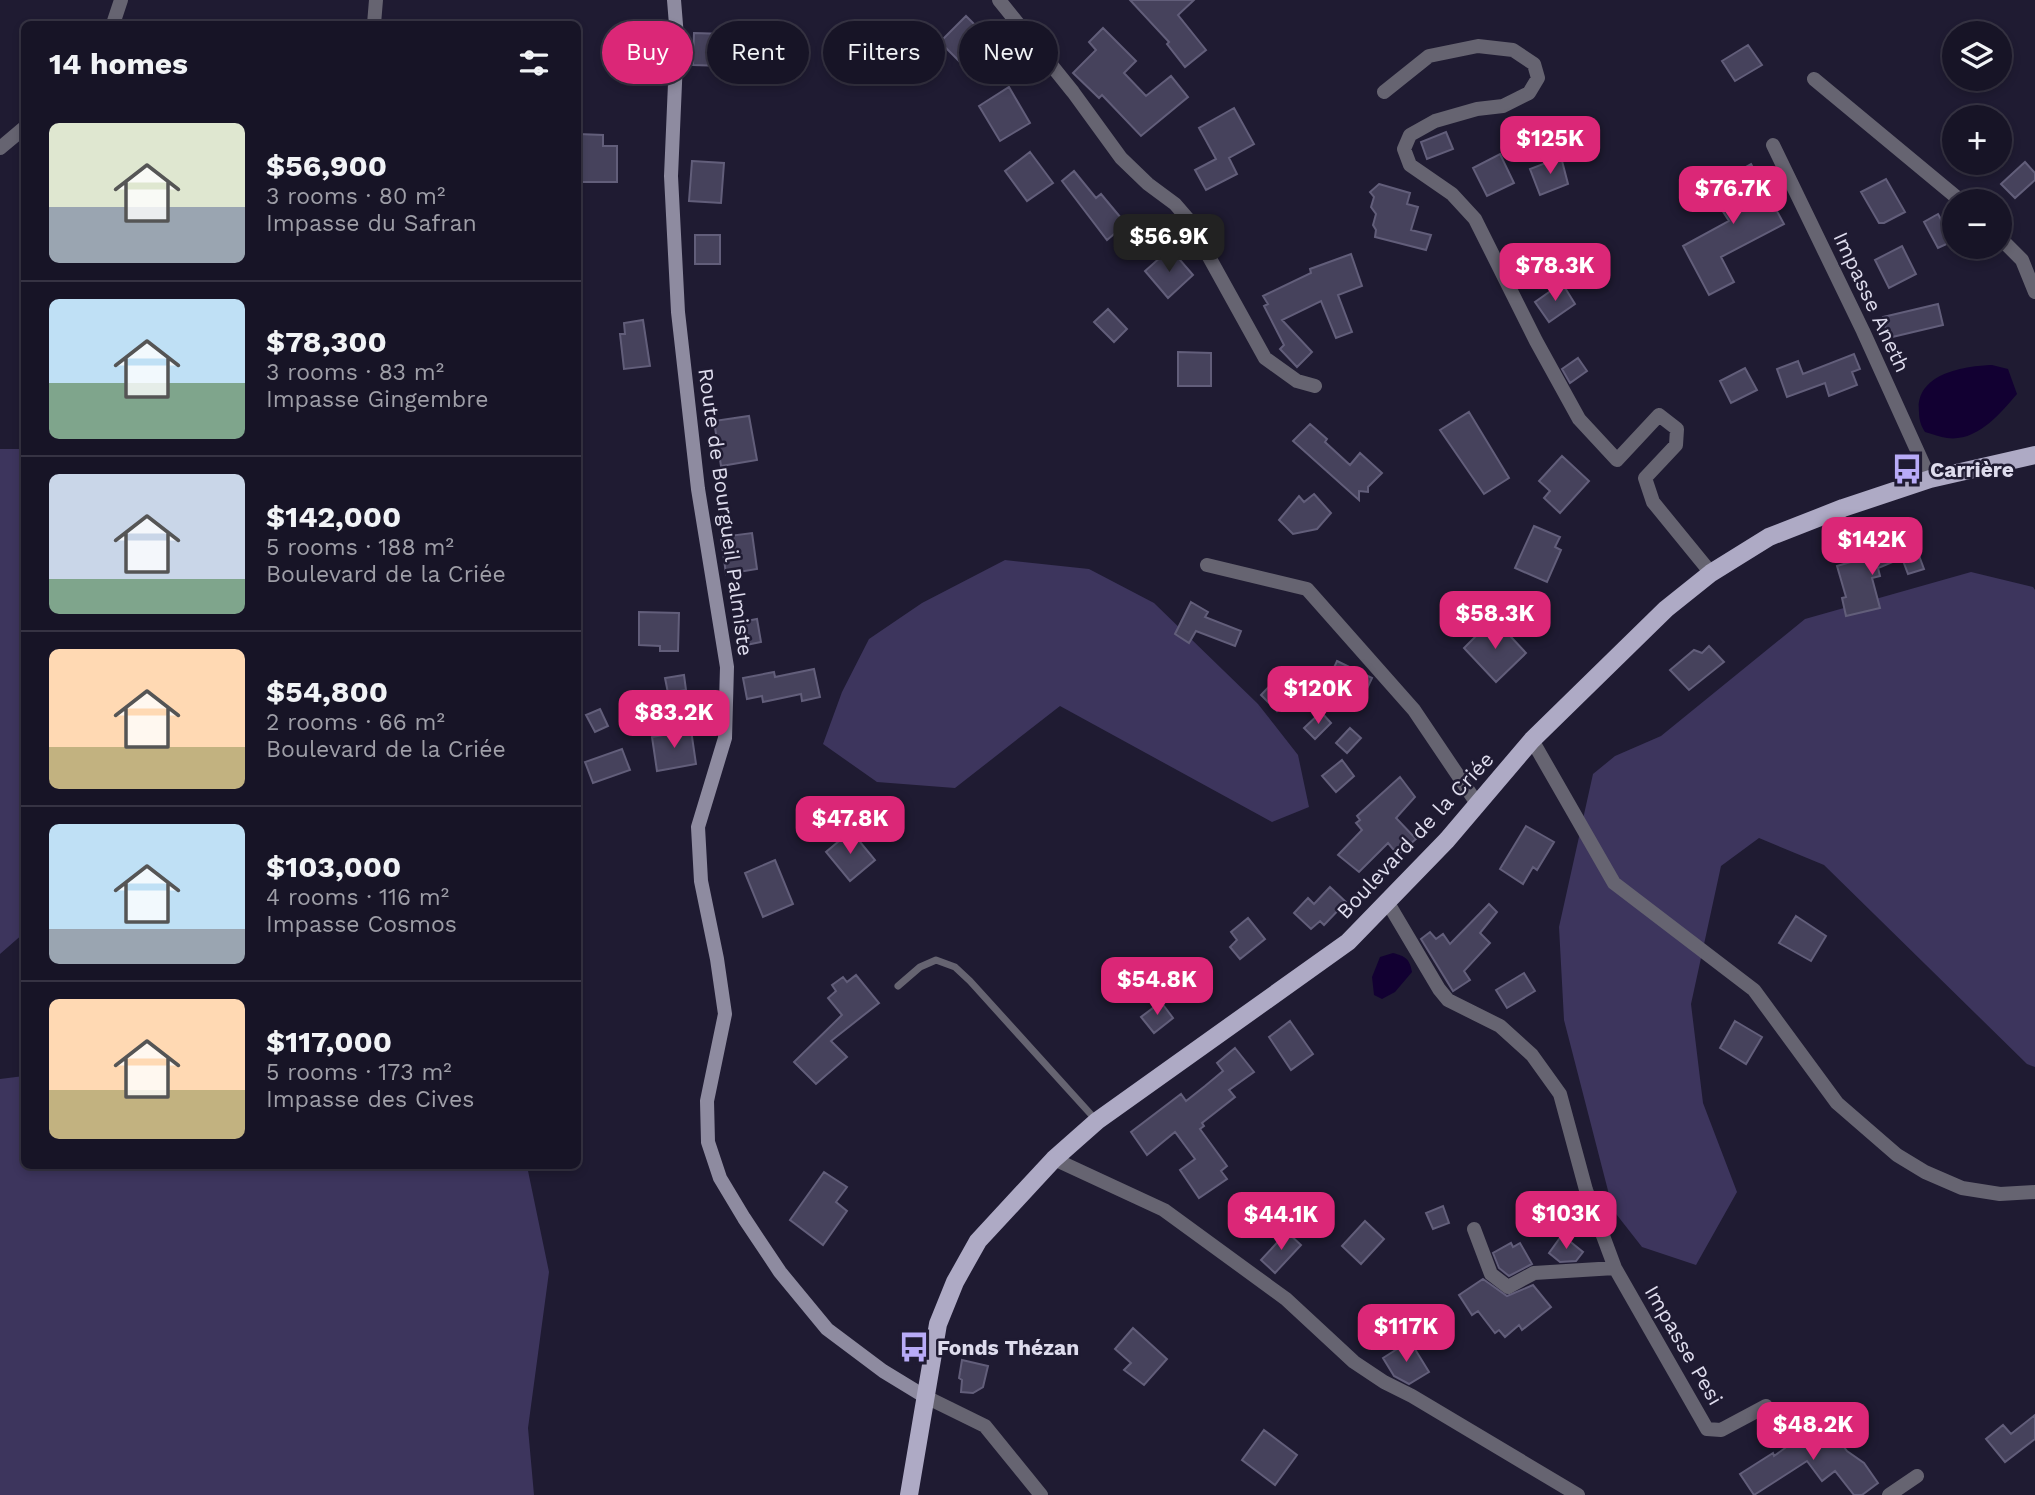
<!DOCTYPE html>
<html lang="en">
<head>
<meta charset="utf-8">
<style>
	:root { --surface:#171426; --page:#201d2e; --text:#f1f3f6; --muted:#9e9ea7; --line:#363343; --accent:#db2777 }
	body { margin:0; font-family:"Work Sans",sans-serif; background:var(--page); color:var(--text); height:100vh; display:flex; flex-direction:column; font-size:26px; white-space:nowrap }
	* { box-sizing:border-box; margin:0 }
	p { font-size:23px; color:var(--muted) }
	.icon { flex:none; width:38px; height:38px; fill:none; stroke:currentColor; stroke-width:2; stroke-linecap:round; stroke-linejoin:round }
	.map { position:relative; flex:1; overflow:hidden }
	.sheet { position:absolute; left:21px; top:21px; width:560px; height:1148px; display:flex; flex-direction:column; background:var(--surface); border-radius:10px; box-shadow:0 4px 10px #0003,0 0 0 2px var(--line) }
	.sheet>* { flex:none }
	.top-card { position:absolute; left:602px; top:21px; width:665px; height:63px; display:flex; gap:14px }
	.buttons { position:absolute; left:1942px; top:21px; display:grid; gap:14px }
	.buttons a { display:grid; place-items:center; width:70px; height:70px; border-radius:50%; background:var(--surface); box-shadow:0 4px 10px #0003,0 0 0 2px var(--line); font-size:35px }
	.price { position:absolute; translate:-50% -60px; padding:0 16px; border-radius:14px; background:var(--accent); color:#fff; font-size:23px; line-height:46px; filter:drop-shadow(0 2px 4px #0008) }
	.price::after { content:''; position:absolute; left:50%; top:42px; width:21px; height:16px; margin-left:-10px; background:inherit; clip-path:polygon(0 0,100% 0,50% 100%) }
	.price.selected { background:#222; color:#fff }
	ul { padding:0; list-style:none }
	li { display:flex; align-items:center; gap:21px; height:175px; padding:0 28px }
	li+li { border-top:2px solid var(--line) }
	li span { display:grid; place-items:center; flex:none; width:196px; height:140px; border-radius:10px; color:#555 }
	li>.icon { margin-inline-start:auto }
	span .icon { width:84px; height:84px; fill:#fffc; stroke-width:1 }
	li b { font-size:30px }
	h2 { display:flex; justify-content:space-between; align-items:center; height:84px; padding:0 28px; font-size:30px }
	.tag { padding:0 24px; border-radius:32px; background:var(--surface); box-shadow:0 4px 10px #0003,0 0 0 2px var(--line); font-size:24px; line-height:63px }
	.tag.selected { background:var(--accent); color:#fff }
	.map>svg:first-child { display:block }
	.green { fill:#3d355d }
	.water { fill:#120032 }
	.building { fill:#46425c; stroke:#625e7a; stroke-width:2 }
	.lines { fill:none; stroke-linecap:round; stroke-linejoin:round }
	.lane { stroke:#666471; stroke-width:7 }
	.street { stroke:#666471; stroke-width:14 }
	.secondary { stroke:#8e8ba0; stroke-width:14 }
	.primary { stroke:#aeaac5; stroke-width:18 }
	.labels { text-anchor:middle; dominant-baseline:central; stroke-width:5; stroke-linejoin:round; paint-order:stroke }
	.street-label { font-size:21px; fill:#dedced; stroke:#1f1b32 }
	.poi-label { font-size:21px; font-weight:bold; fill:#dedced; stroke:#1f1b32; text-anchor:start }
</style>
</head>
<body>
<div class="map">
<svg width="2035" height="1495" viewBox="0 0 2035 1495">
	<rect width="100%" height="100%" fill="#1f1b32"/>
	<path class="green" d="M0 449H24V933L0 954Z
		M1005 560 1089 569 1154 603 1258 704 1298 755 1309 807 1272 822 1060 706 955 788 877 782 823 744 842 692 869 639 922 603Z
		M1971 572 2033 587 2035 590V1067L2027 1064 1824 865 1759 838 1721 866 1691 1004 1703 1103 1737 1192 1696 1265 1642 1247 1613 1210 1564 1020 1559 927 1593 774 1615 756 1661 736 1805 619Z
		M24 1076V1166H527L549 1272 528 1428 534 1495H0V1079Z"/>
	<path class="water" d="M1992 365 2008 369 2017 394C2000 414 1977 442 1947 438 1940 437 1933 434 1925 432 1921 426 1919 420 1919 412 1915 374 1963 366 1992 365Z
		M1393 953C1405 956 1410 959 1412 972L1395 992 1382 999 1374 995 1372 977 1380 957Z"/>
	<path class="building" d="M1130 0H1194L1178 15 1206 50 1185 67 1167 44 1169 42Z
		M966 16 992 42 966 68 940 42Z
		M1103 28 1136 61 1124 73 1146 96 1171 76 1188 97 1141 136 1102 95 1099 98 1073 73 1096 50 1089 42Z
		M694 33 725 34 724 66 693 65Z
		M1748 45 1762 65 1735 81 1722 61Z
		M1009 87 1030 123 1000 141 979 106Z
		M1234 108 1254 144 1229 158 1237 174 1206 190 1195 170 1216 159 1199 128Z
		M1446 132 1453 149 1427 159 1421 142Z
		M578 134 603 135V146H617V182H580Z
		M1030 152 1053 183 1027 201 1005 171Z
		M1500 154 1514 183 1487 196 1473 168Z
		M1561 157 1568 184 1540 195 1530 169Z
		M692 161 724 163 721 203 689 201Z
		M2025 162 2035 173V180L2015 198 2001 184Z
		M1751 164 1784 224 1721 257 1734 282 1709 295 1683 246 1729 221 1708 188Z
		M1074 171 1096 198 1101 194 1126 224 1107 240 1062 181Z
		M1886 179 1905 212 1884 223H1879L1861 192Z
		M1379 184 1410 193 1407 204 1418 207 1411 230 1431 235 1426 250 1375 237 1376 230 1373 225 1376 214 1371 207 1374 197 1370 192Z
		M1938 214 1953 241 1938 248 1924 222Z
		M695 235H720V264H695Z
		M1902 246 1916 274 1889 288 1875 260Z
		M1174 253 1193 275 1168 298 1145 271 1162 256 1166 261Z
		M1351 254 1362 286 1338 295 1352 332 1336 338 1321 301 1282 320 1312 352 1297 367 1280 349 1284 345 1264 306 1268 304 1263 296 1311 273 1310 269Z
		M1562 283 1575 304 1549 322 1535 302Z
		M1938 304 1943 325 1888 338 1883 317Z
		M1108 309 1127 329 1114 342 1094 322Z
		M643 320 650 366 624 369 620 334H625L624 323Z
		M1178 352 1211 353V386H1178Z
		M1854 354 1860 369 1852 372 1857 385 1829 396 1825 383 1787 397 1777 369 1798 361 1803 374Z
		M1578 358 1587 371 1570 383 1562 369Z
		M1745 368 1757 390 1731 403 1720 381Z
		M1469 412 1509 478 1484 494 1440 430Z
		M749 416 757 460 721 466 714 421Z
		M1310 424 1327 439 1325 442 1350 465 1360 453 1382 473 1368 487V492L1359 491V500L1293 441Z
		M1562 456 1589 481 1560 513 1544 498 1550 491 1539 481Z
		M1314 494 1331 513 1317 529 1293 534 1279 520 1299 496 1304 502Z
		M1534 526 1560 537 1555 547 1561 550 1547 582 1515 568Z
		M752 533 757 569 726 574 721 537Z
		M1904 539 1909 556 1918 553 1924 569 1908 574 1902 558 1878 568 1880 576 1872 578 1880 608 1846 616 1842 598 1846 597 1837 566 1885 552 1883 547Z
		M1191 602 1208 612 1205 617 1241 631 1235 646 1196 631 1189 643 1175 634Z
		M639 612 679 613 678 651H660V646L639 645Z
		M757 619 761 642 746 645 741 622Z
		M1499 624 1526 653 1496 682 1464 648 1487 625 1492 631Z
		M1709 646 1724 662 1689 690 1670 670 1694 650 1702 653Z
		M1337 661 1372 678 1360 704 1325 687Z
		M814 669 820 697 802 701 801 694 763 702 762 696 747 699 743 678 774 672 775 677Z
		M684 675 686 690 668 693 665 678Z
		M1280 675 1297 691 1277 711 1261 695Z
		M600 709 608 726 595 732 586 715Z
		M1321 712 1331 723 1315 739 1304 728Z
		M1350 728 1361 738 1347 753 1336 743Z
		M691 730 696 764 657 771 652 737Z
		M622 749 630 770 593 783 585 762Z
		M1342 760 1354 776 1336 792 1322 776Z
		M1400 777 1415 797 1396 818 1416 839 1398 855 1388 843 1359 872 1338 855 1362 830 1356 823 1360 820 1357 816Z
		M1526 826 1554 842 1537 870 1533 867 1523 884 1500 869Z
		M851 831 875 860 850 881 826 852Z
		M775 860 793 904 763 917 745 873Z
		M1330 887 1346 902 1324 925 1320 921 1311 929 1294 913 1308 898 1314 904Z
		M1489 904 1497 912 1480 933 1490 943 1464 971 1470 980 1453 991 1421 939 1430 932 1436 939 1443 934 1450 944Z
		M1796 916 1826 936 1811 961 1779 943Z
		M1248 918 1265 939 1240 959 1230 947 1237 940 1231 932Z
		M1524 973 1535 991 1507 1008 1496 990Z
		M856 975 879 1003 831 1041 847 1057 816 1084 794 1062 842 1015 828 998 836 991 832 985 843 977 847 982Z
		M1161 1002 1173 1018 1154 1033 1141 1017Z
		M1290 1021 1313 1054 1291 1070 1269 1037Z
		M1735 1021 1762 1037 1746 1064 1720 1048Z
		M1235 1048 1254 1072 1229 1090 1235 1097 1202 1123 1204 1126 1200 1129 1227 1166 1221 1171 1227 1179 1199 1198 1180 1170 1195 1159 1175 1132 1147 1155 1131 1132 1181 1094 1186 1101 1205 1086 1223 1071 1217 1063Z
		M824 1172 847 1187 836 1202 847 1211 823 1245 790 1220Z
		M1443 1206 1449 1223 1433 1229 1426 1213Z
		M1365 1221 1384 1239 1361 1264 1342 1246Z
		M1287 1232 1301 1245 1275 1273 1261 1260Z
		M1562 1235 1583 1252 1576 1261 1560 1262 1549 1253Z
		M1511 1243 1513 1247 1520 1243 1532 1264 1509 1276 1499 1268 1493 1253Z
		M1483 1279 1507 1296 1533 1285 1551 1307 1522 1330 1519 1325 1505 1337 1499 1330 1495 1333 1478 1311 1472 1315 1459 1295Z
		M1133 1328 1167 1359 1144 1385 1124 1370 1131 1363 1115 1349Z
		M1410 1341 1429 1372 1409 1384 1394 1376 1383 1358Z
		M962 1360 988 1366 983 1387 973 1393 961 1392 962 1380 959 1378Z
		M2035 1415V1439L2005 1462 1986 1439 2003 1425 2011 1434Z
		M1824 1420 1847 1451 1864 1463 1878 1483 1862 1495H1854L1835 1471 1822 1481 1807 1461 1754 1495 1740 1474 1773 1453 1774 1456Z
		M1264 1430 1297 1455 1275 1485 1242 1460Z"/>
	<g class="lines">
		<path class="lane" d="M898 986 920 967 936 960 955 967 970 981 1096 1120"/>
		<path class="street" d="M999 0 1073 92 1121 158 1148 184 1175 204 1188 219 1265 358 1297 381 1315 386
			M113 24 121 0
			M374 24 376 0
			M1814 79 1961 201
			M1384 92 1429 56 1478 46 1513 50 1534 64 1538 78 1529 93 1503 106 1477 109 1435 121 1410 135 1404 149 1410 165 1452 194 1475 219 1536 341 1579 419 1617 460 1659 415 1677 429 1676 445 1645 478 1653 502 1711 573
			M1773 145 1863 331 1930 479
			M0 148 24 128
			M2000 238 2022 260 2035 292
			M1207 565 1307 589 1414 710 1478 805
			M1532 740 1614 883 1754 990 1837 1103 1897 1155 1925 1172 1962 1188 2000 1194 2035 1192
			M1388 903 1439 989 1448 1000 1500 1026 1532 1055 1560 1094 1586 1190 1615 1268 1707 1429 1721 1430 1766 1406
			M1054 1159 1164 1210 1286 1299 1354 1362 1384 1382 1412 1396 1578 1495
			M1474 1229 1491 1274 1508 1287 1534 1273 1615 1268
			M924 1396 985 1426 1041 1495
			M1889 1495 1917 1476"/>
		<path class="secondary" d="M674 0 677 37 671 176 678 312 698 489 727 667 725 738 698 827 701 881 717 959 725 1014 707 1101 708 1142 720 1178 744 1218 780 1272 827 1329 883 1371 924 1396"/>
		<path class="primary" d="M909 1495 938 1324 955 1282 978 1241 1054 1159 1097 1121 1348 942 1447 840 1532 740 1666 609 1711 573 1769 537 1843 508 1930 479 2035 455"/>
	</g>
	<defs>
		<g id="bus-bare" transform="scale(2.415)"><path d="M-5-6H5V4H4V6H2V4H-2V6H-4V4H-5ZM-3.5-4V0h7V-4ZM-3.5 1.2v1.5H-2V1.2ZM2 1.2v1.5H3.5V1.2Z" fill="#b8abf7" stroke="#1f1b32" stroke-width="2.5" paint-order="stroke"/></g>
	</defs>
	<g fill-rule="evenodd">
		<use href="#bus-bare" x="1907" y="469"/>
		<use href="#bus-bare" x="914" y="1347"/>
	</g>
	<g class="labels">
		<g class="street-label">
			<text transform="translate(1872 302) rotate(65)">Impasse Aneth</text>
			<text transform="translate(726 512) rotate(82)">Route de Bourgueil Palmiste</text>
			<text transform="translate(1415 835) rotate(-47)">Boulevard de la Criée</text>
			<text transform="translate(1684 1345) rotate(60)">Impasse Pesi</text>
		</g>
		<g class="poi-label">
			<text x="1930" y="469">Carrière</text>
			<text x="937" y="1347">Fonds Thézan</text>
		</g>
	</g>
</svg>
<div class="buttons">
<a><svg class="icon" aria-label="layers" viewBox="0 0 24 24"><path d="M12 4l9 5-9 5-9-5zM3 14l9 5 9-5"/></svg></a>
<a>+</a>
<a>−</a>
</div>
<b class="price" style="left:1550px;top:176px">$125K</b>
<b class="price" style="left:1733px;top:226px">$76.7K</b>
<b class="price selected" style="left:1169px;top:274px">$56.9K</b>
<b class="price" style="left:1555px;top:303px">$78.3K</b>
<b class="price" style="left:1872px;top:577px">$142K</b>
<b class="price" style="left:1495px;top:651px">$58.3K</b>
<b class="price" style="left:1318px;top:726px">$120K</b>
<b class="price" style="left:674px;top:750px">$83.2K</b>
<b class="price" style="left:850px;top:856px">$47.8K</b>
<b class="price" style="left:1157px;top:1017px">$54.8K</b>
<b class="price" style="left:1566px;top:1251px">$103K</b>
<b class="price" style="left:1281px;top:1252px">$44.1K</b>
<b class="price" style="left:1406px;top:1364px">$117K</b>
<b class="price" style="left:1813px;top:1462px">$48.2K</b>
<div class="top-card">
<a class="tag selected">Buy</a>
<a class="tag">Rent</a>
<a class="tag">Filters</a>
<a class="tag">New</a>
</div>
<section class="sheet">
<h2>14 homes<svg class="icon" aria-label="filters" viewBox="0 0 24 24"><path d="M4 7h16M4 17h16"/><circle cx="9" cy="7" r="2"/><circle cx="15" cy="17" r="2"/></svg></h2>
<ul>
<li><span style="background:linear-gradient(#dfe7d0 60%,#9aa5b1 0)"><svg class="icon" aria-label="home" viewBox="0 0 24 24"><path d="M3 11l9-7 9 7M6 9v11h12V9"/></svg></span><div><b>$56,900</b><p>3 rooms · 80 m²</p><p>Impasse du Safran</p></div></li>
<li><span style="background:linear-gradient(#bfe0f5 60%,#7fa58c 0)"><svg class="icon" aria-label="home" viewBox="0 0 24 24"><path d="M3 11l9-7 9 7M6 9v11h12V9"/></svg></span><div><b>$78,300</b><p>3 rooms · 83 m²</p><p>Impasse Gingembre</p></div></li>
<li><span style="background:linear-gradient(#c9d6e8 75%,#7fa58c 0)"><svg class="icon" aria-label="home" viewBox="0 0 24 24"><path d="M3 11l9-7 9 7M6 9v11h12V9"/></svg></span><div><b>$142,000</b><p>5 rooms · 188 m²</p><p>Boulevard de la Criée</p></div></li>
<li><span style="background:linear-gradient(#ffd9b3 70%,#c2b280 0)"><svg class="icon" aria-label="home" viewBox="0 0 24 24"><path d="M3 11l9-7 9 7M6 9v11h12V9"/></svg></span><div><b>$54,800</b><p>2 rooms · 66 m²</p><p>Boulevard de la Criée</p></div></li>
<li><span style="background:linear-gradient(#bfe0f5 75%,#9aa5b1 0)"><svg class="icon" aria-label="home" viewBox="0 0 24 24"><path d="M3 11l9-7 9 7M6 9v11h12V9"/></svg></span><div><b>$103,000</b><p>4 rooms · 116 m²</p><p>Impasse Cosmos</p></div></li>
<li><span style="background:linear-gradient(#ffd9b3 65%,#c2b280 0)"><svg class="icon" aria-label="home" viewBox="0 0 24 24"><path d="M3 11l9-7 9 7M6 9v11h12V9"/></svg></span><div><b>$117,000</b><p>5 rooms · 173 m²</p><p>Impasse des Cives</p></div></li>
</ul>
</section>
</div>
</body>
</html>
